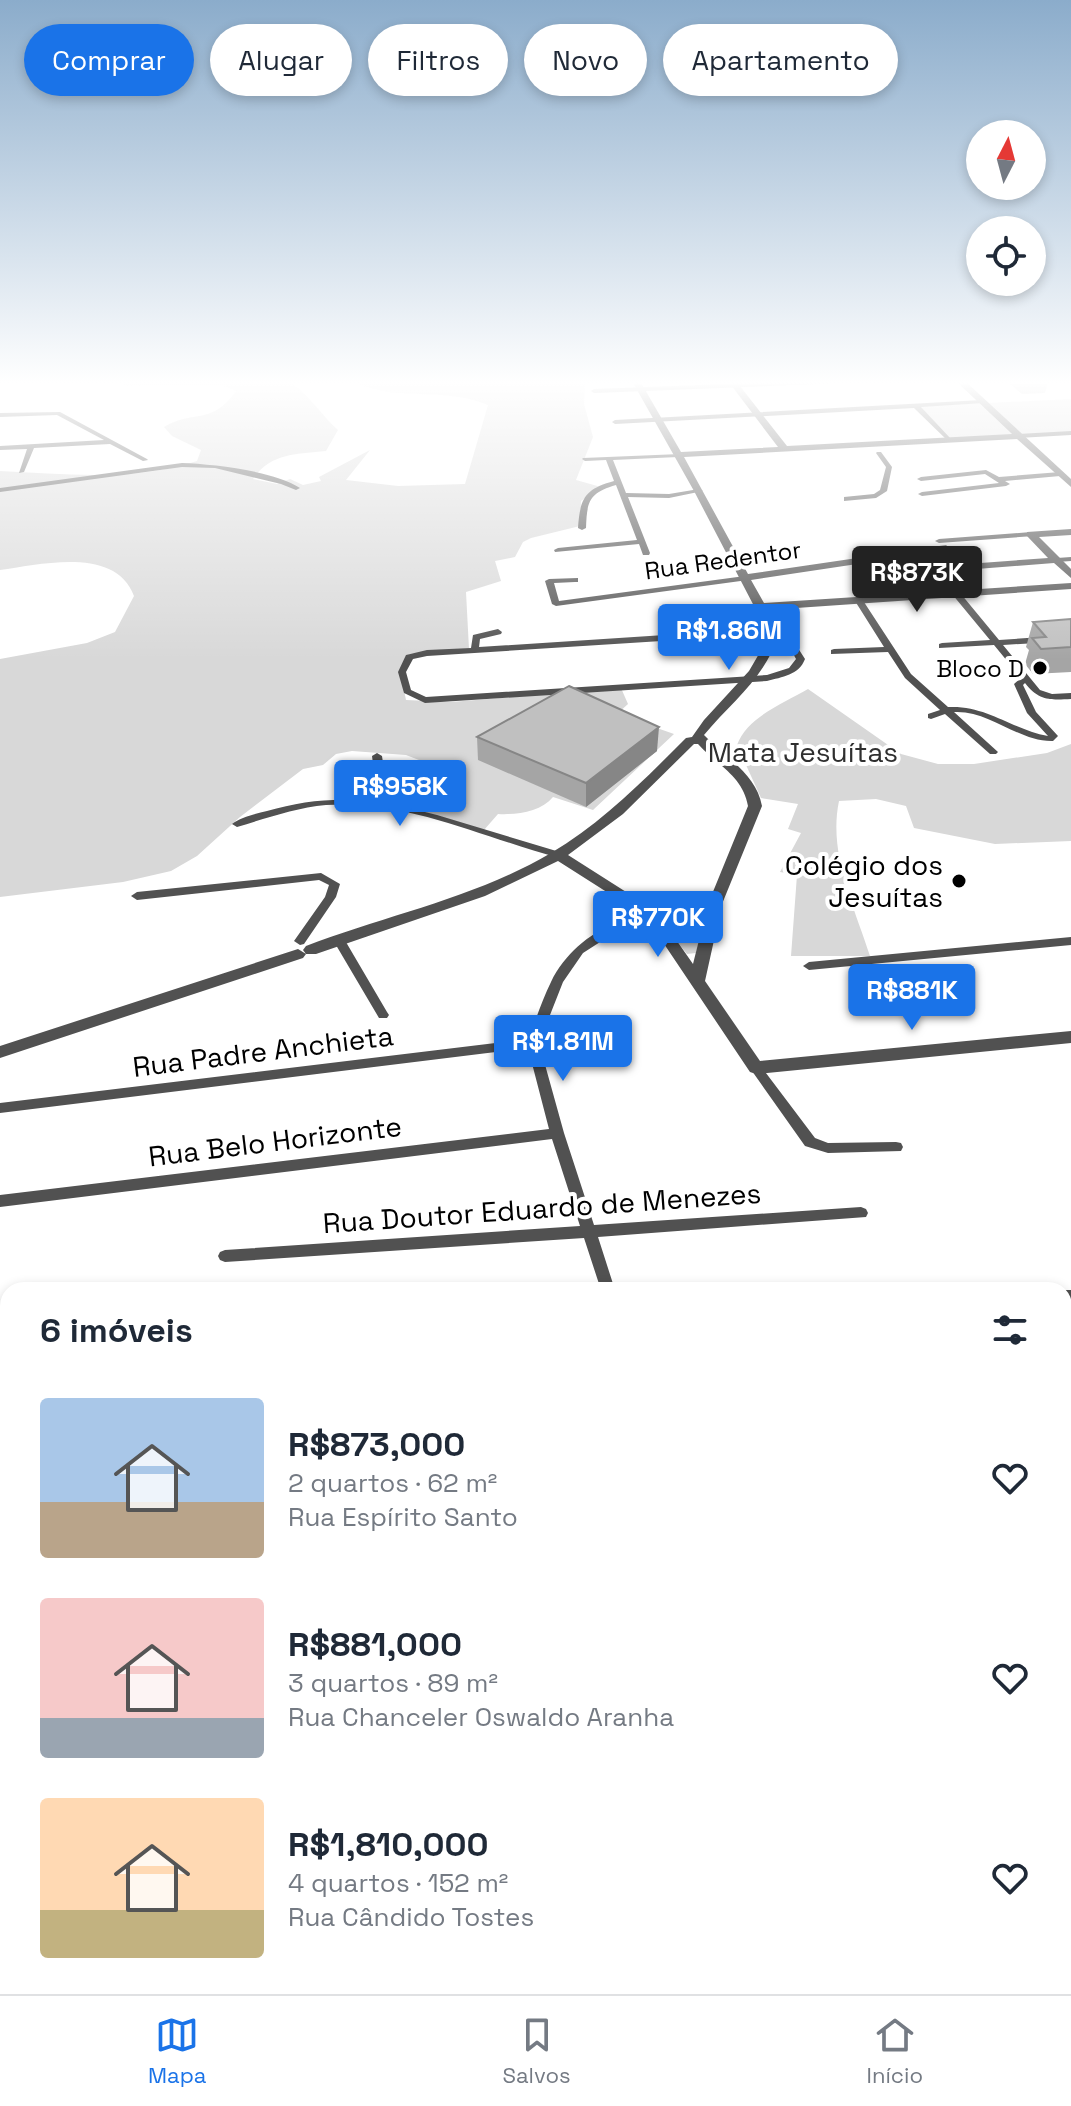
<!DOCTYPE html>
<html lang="pt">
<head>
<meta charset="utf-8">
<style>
	:root { --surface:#fff; --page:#f6f6f7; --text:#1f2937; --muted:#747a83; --line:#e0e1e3; --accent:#1a73e8 }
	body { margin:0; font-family:"Space Grotesk",sans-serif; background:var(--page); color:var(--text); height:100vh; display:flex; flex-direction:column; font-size:30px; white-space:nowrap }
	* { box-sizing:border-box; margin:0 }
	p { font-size:26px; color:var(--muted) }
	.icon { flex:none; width:44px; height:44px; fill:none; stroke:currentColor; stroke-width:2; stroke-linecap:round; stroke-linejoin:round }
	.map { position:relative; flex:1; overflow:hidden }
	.details { position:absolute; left:0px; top:1282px; width:1072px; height:712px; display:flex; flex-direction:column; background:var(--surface); border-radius:24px 24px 0 0; box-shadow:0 4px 12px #0003 }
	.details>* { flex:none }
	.top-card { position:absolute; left:24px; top:24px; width:1024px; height:72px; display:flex; gap:16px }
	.needle { width:52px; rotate:6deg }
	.tools { position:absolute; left:966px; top:120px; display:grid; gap:16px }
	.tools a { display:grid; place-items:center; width:80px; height:80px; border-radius:50%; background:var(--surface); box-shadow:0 4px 12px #0003; font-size:40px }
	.price { position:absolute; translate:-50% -68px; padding:0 18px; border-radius:8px; background:var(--accent); color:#fff; font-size:26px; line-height:52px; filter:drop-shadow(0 2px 4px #0008) }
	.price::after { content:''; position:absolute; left:50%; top:48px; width:24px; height:18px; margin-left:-12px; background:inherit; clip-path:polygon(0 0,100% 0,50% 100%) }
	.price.active { background:#222; color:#fff }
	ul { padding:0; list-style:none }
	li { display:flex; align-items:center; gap:24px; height:200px; padding:0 40px }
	li span { display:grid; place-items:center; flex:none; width:224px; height:160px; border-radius:8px; color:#555 }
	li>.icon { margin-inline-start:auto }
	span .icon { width:96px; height:96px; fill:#fffc; stroke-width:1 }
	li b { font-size:34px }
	h2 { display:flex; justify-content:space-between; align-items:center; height:96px; padding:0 40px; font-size:34px }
	.tag { padding:0 28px; border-radius:36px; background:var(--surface); box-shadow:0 4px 12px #0003; font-size:28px; line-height:72px }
	.tag.active { background:var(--accent); color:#fff }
	.tab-bar { display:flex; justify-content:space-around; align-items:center; height:112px; border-top:2px solid var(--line); background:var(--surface); font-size:22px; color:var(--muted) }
	.tab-bar a { display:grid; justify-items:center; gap:4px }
	.tab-bar .active { color:var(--accent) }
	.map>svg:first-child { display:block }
	.green { fill:#d8d8d8 }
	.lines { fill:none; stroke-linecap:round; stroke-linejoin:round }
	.primary-casing { stroke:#dbdbdb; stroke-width:2 }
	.minor { fill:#515151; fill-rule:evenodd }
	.tertiary { fill:#515151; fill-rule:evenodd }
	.primary { fill:#000; fill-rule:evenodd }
	.wall { fill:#a5a5a5 }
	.shaded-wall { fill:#868686 }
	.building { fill:#c0c0c0; stroke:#868686; stroke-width:2 }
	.poi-dot { fill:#000; stroke:#fff; stroke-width:3 }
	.labels { text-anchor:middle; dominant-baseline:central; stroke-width:8; stroke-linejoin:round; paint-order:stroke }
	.far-street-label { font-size:24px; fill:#000; stroke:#fff }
	.far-poi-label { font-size:24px; fill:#000; stroke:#fff; text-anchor:end }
	.park-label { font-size:28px; fill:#2f2f2f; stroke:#fff }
	.poi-label { font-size:28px; fill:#000; stroke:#fff; text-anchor:end }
	.street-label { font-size:28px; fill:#000; stroke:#fff }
</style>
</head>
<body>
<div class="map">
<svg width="1071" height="1994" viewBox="0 0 1071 1994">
	<rect width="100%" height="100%" fill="#fff"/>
	<path class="green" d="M120 381H287C303 387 323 417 338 430L326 451C297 454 270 453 253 479L277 484 290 479 303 485 321 481 319 477 370 450 346 480 398 486 465 484 488 405C459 393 428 395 397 393 384 392 371 388 359 385L355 381H585L584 404 593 437 576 480 601 487 581 501 580 526 531 538 523 542 515 557 495 561 501 581 466 592 469 649 409 654 400 671 406 700 451 702 621 688 628 704 617 714 674 734 593 810 553 797C541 812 516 815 498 814L484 830 424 812 432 804 435 794 420 778 427 768 419 760 406 755 352 751 336 754 323 765 303 769 240 817 197 856 171 871 123 882 0 897V659L87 643 115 632 134 596C116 546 41 564 0 570V471C65 474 134 482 197 461L201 450 172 436 164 427C195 409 211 426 236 391L222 385 125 386Z
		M1071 399V432L1021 435 988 403Z
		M979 403 1014 436 950 439 918 407Z
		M808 689 901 754 938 764H974L1047 753 1071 744V841L995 844 914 828 906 806 876 799 839 801C828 853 854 906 870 956H791L797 875 780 872 801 833 788 829 798 804 761 798 737 745C747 717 784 703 808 689Z
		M697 902 708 904 696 953 687 954 657 916Z"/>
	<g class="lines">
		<g class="primary-casing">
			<path id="primary" d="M1071 1363V1402L1064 1405V1366Z
				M546 1986H584L581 1994H543Z
				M586 1986H623L620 1994H583Z"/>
		</g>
		<path class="minor" d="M800 381H845L842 383 594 393 591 391 594 389Z
			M982 400 984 401V403L921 407 951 439V441L949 442 914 408 615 424 612 422 615 420Z
			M60 412 147 459 148 460 143 461 110 444 34 448 24 472 19 473 27 449 0 450V446L104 440 57 415 0 417V413Z
			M1071 431V435L1018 438 1015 436 1018 434Z
			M877 452H881L892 467 887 491 876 498 844 501V497L874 494 880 490 886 467 876 453Z
			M680 454V456L678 457 613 460 626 493 669 494 699 489 703 491 669 498 628 497 650 553 649 555H643L639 544 555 552 554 550 558 548 637 540 616 485C589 493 587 501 586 528L582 530 578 528C580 498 585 489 614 481L606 460 585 461 582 459 583 458Z
			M182 463C213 464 274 471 300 488L296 490 281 484 215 468 182 467 0 492V488Z
			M986 470 999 477 1060 472 1063 474 1060 476 1005 481 1010 484 1006 486 922 496 918 494 922 492 999 483 985 474 921 481 917 479 921 477Z
			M1031 532H1034V536L939 543 935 541 939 539Z
			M892 553H898L937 567 967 565V569H964L942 571 999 640 1071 635V641L1003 645 1040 690 1052 694 1071 693V699C1050 700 1039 701 1025 683L1023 685 1036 712 1058 736 1053 741C1018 742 990 710 954 712L998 752 996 754H990L945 714 931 719 928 718V714L940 710 905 678 888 652 831 654V650L834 649 884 647 855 601 862 599 911 674 948 707C987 705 1011 729 1048 736L1027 713 1014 684 1021 678 994 645 939 648V644L942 643 990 640 933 571 892 557Z
			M1071 557V561L1057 562 1053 560 1057 558Z
			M745 576 749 578 748 580 556 606 552 604 545 581 549 579 578 578V582H575L554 583 559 601Z
			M773 628 796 645 805 659C799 675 782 677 767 681L425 703 404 693 398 672 406 655 427 650 471 648 473 635 498 629 502 632 501 634 480 639 479 647ZM771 634 790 648 796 659 789 668 767 675 426 697 411 690 406 672 413 659 427 656Z
			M377 753 382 756 389 803 437 815 563 853 564 855 559 858C484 838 406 799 326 805 295 808 267 818 237 827L232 824C241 817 255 814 267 811 304 800 340 797 378 802L372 756Z
			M321 873 340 884 336 897 304 944 300 945 294 941 325 897 329 885 319 880 137 900 131 896 137 892Z
			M700 894 719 901 721 904 715 908 699 902 656 913 655 917 643 918 625 926 583 953 563 982 539 1043 564 1133 594 1225 861 1207 866 1209 868 1213 866 1217 598 1237 615 1290H601L584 1238 225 1262 220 1260 218 1256 220 1252 225 1250 580 1226 552 1139 0 1207V1195L549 1129 528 1048 0 1113V1103L528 1039C536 1020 542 1000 551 982 579 925 644 909 700 894Z
			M339 936 343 937 387 1012 389 1015 387 1018H379L333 940Z
			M1071 937V945L809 970 803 966 809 962Z
			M756 1063 760 1065 815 1138 828 1143 896 1142 901 1143 903 1147 901 1151 828 1153 805 1146 752 1071 750 1068 752 1065Z
			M1063 1290H1071V1302H1064Z
			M1064 1409 1071 1412V1428L1064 1425Z
			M0 1558 8 1559V1577L0 1576Z
			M1071 1706V1733L1064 1737V1709Z
			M8 1892V1913L0 1916V1895Z"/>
		<path class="tertiary" d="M632 381H640L681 452 778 447 728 381H736L787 446 1012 434 956 381H965L1071 479V487L1017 439 684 457 748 574 946 545 967 564 1048 558 1027 536V532L1071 529V535L1039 537 1071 569V578L1054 563 964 570 944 551 751 580 764 603 1071 583V589L767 610 779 631C768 676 732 701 704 735 725 758 756 773 762 806L722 904 705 981 760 1061 1071 1031V1043L756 1074 750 1072 646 917 558 861 485 896 316 954H306L303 950 306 946C387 915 475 898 551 853 602 823 644 780 686 738L692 737 704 720 749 671 763 647 767 631 694 491ZM694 744H698C717 765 743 776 748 806L708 904 693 964 656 911 568 855 623 814Z
			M298 949 306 954 303 958 0 1058V1046Z
			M0 1393 8 1394V1414L0 1413Z
			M1064 1549 1071 1550V1574L1064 1573Z
			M0 1672H8V1696H0Z
			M921 1986H958L961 1994H924Z"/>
		<use href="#primary" class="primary"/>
	</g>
	<path class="wall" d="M970 381H1004V382L973 384Z
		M1011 381H1048L1045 393 1022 394 1010 384Z
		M1071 619V672L1033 674 1025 664 1029 650 1026 647 1033 622Z
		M477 737 657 751 586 807 478 760Z"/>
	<path class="shaded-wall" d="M659 727 657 751 586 807V783Z"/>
	<path class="building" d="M1071 619V647L1041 649 1032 638 1046 637 1033 622Z
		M569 686 659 727 586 783 477 737Z"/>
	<linearGradient id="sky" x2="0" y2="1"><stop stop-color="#8baccb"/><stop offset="0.58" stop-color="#fff"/><stop offset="1" stop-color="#fff" stop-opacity="0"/></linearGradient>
	<rect width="1071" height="660" fill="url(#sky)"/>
	<g class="poi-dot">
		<circle cx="1040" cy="668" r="8"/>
		<circle cx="959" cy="881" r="8"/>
	</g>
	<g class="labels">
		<g class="far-street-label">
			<text transform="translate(723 560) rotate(-8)">Rua Redentor</text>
		</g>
		<g class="far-poi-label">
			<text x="1024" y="668">Bloco D</text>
		</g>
		<g class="park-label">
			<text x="803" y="752">Mata Jesuítas</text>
		</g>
		<g class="poi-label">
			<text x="943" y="865">Colégio dos<tspan x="943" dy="32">Jesuítas</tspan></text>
		</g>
		<g class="street-label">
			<text transform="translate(263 1051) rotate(-7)">Rua Padre Anchieta</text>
			<text transform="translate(275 1141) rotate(-7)">Rua Belo Horizonte</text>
			<text transform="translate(542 1208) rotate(-4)">Rua Doutor Eduardo de Menezes</text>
		</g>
	</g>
</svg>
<div class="tools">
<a><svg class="needle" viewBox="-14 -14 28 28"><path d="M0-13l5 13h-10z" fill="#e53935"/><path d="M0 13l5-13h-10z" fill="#747a83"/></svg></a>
<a><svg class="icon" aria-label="locate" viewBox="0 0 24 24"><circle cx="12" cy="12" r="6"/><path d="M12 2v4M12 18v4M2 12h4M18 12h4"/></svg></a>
</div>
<b class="price active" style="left:917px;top:614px">R$873K</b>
<b class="price" style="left:729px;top:672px">R$1.86M</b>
<b class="price" style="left:400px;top:828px">R$958K</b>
<b class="price" style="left:658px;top:959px">R$770K</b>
<b class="price" style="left:912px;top:1032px">R$881K</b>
<b class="price" style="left:563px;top:1083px">R$1.81M</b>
<div class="top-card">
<a class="tag active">Comprar</a>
<a class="tag">Alugar</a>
<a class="tag">Filtros</a>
<a class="tag">Novo</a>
<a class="tag">Apartamento</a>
</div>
<section class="details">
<h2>6 imóveis<svg class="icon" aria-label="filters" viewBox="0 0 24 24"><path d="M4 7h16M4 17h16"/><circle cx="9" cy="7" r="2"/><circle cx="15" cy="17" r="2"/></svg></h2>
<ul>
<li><span style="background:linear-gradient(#a9c7e8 65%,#b9a48a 0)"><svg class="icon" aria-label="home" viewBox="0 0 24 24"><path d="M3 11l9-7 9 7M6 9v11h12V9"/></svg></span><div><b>R$873,000</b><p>2 quartos · 62 m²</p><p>Rua Espírito Santo</p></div><svg class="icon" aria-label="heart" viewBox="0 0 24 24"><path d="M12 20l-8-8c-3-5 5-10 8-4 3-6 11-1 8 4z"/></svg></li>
<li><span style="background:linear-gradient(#f6c9c9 75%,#9aa5b1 0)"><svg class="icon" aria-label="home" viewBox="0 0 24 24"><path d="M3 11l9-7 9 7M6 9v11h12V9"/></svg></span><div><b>R$881,000</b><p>3 quartos · 89 m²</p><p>Rua Chanceler Oswaldo Aranha</p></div><svg class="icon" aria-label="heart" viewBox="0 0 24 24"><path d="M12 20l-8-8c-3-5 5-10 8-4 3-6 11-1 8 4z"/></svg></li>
<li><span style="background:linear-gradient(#ffd9b3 70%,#c2b280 0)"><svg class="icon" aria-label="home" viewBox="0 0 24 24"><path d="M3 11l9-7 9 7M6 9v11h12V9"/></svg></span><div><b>R$1,810,000</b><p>4 quartos · 152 m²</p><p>Rua Cândido Tostes</p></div><svg class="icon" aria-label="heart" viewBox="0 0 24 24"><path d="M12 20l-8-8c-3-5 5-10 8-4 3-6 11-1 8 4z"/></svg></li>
</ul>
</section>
</div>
<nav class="tab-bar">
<a class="active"><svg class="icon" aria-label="map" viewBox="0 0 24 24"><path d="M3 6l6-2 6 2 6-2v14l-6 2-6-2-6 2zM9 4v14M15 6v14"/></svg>Mapa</a>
<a><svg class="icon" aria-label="saved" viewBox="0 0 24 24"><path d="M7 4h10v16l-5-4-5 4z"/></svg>Salvos</a>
<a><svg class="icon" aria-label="home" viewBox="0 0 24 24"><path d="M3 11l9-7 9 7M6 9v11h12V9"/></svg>Início</a>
</nav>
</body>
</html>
